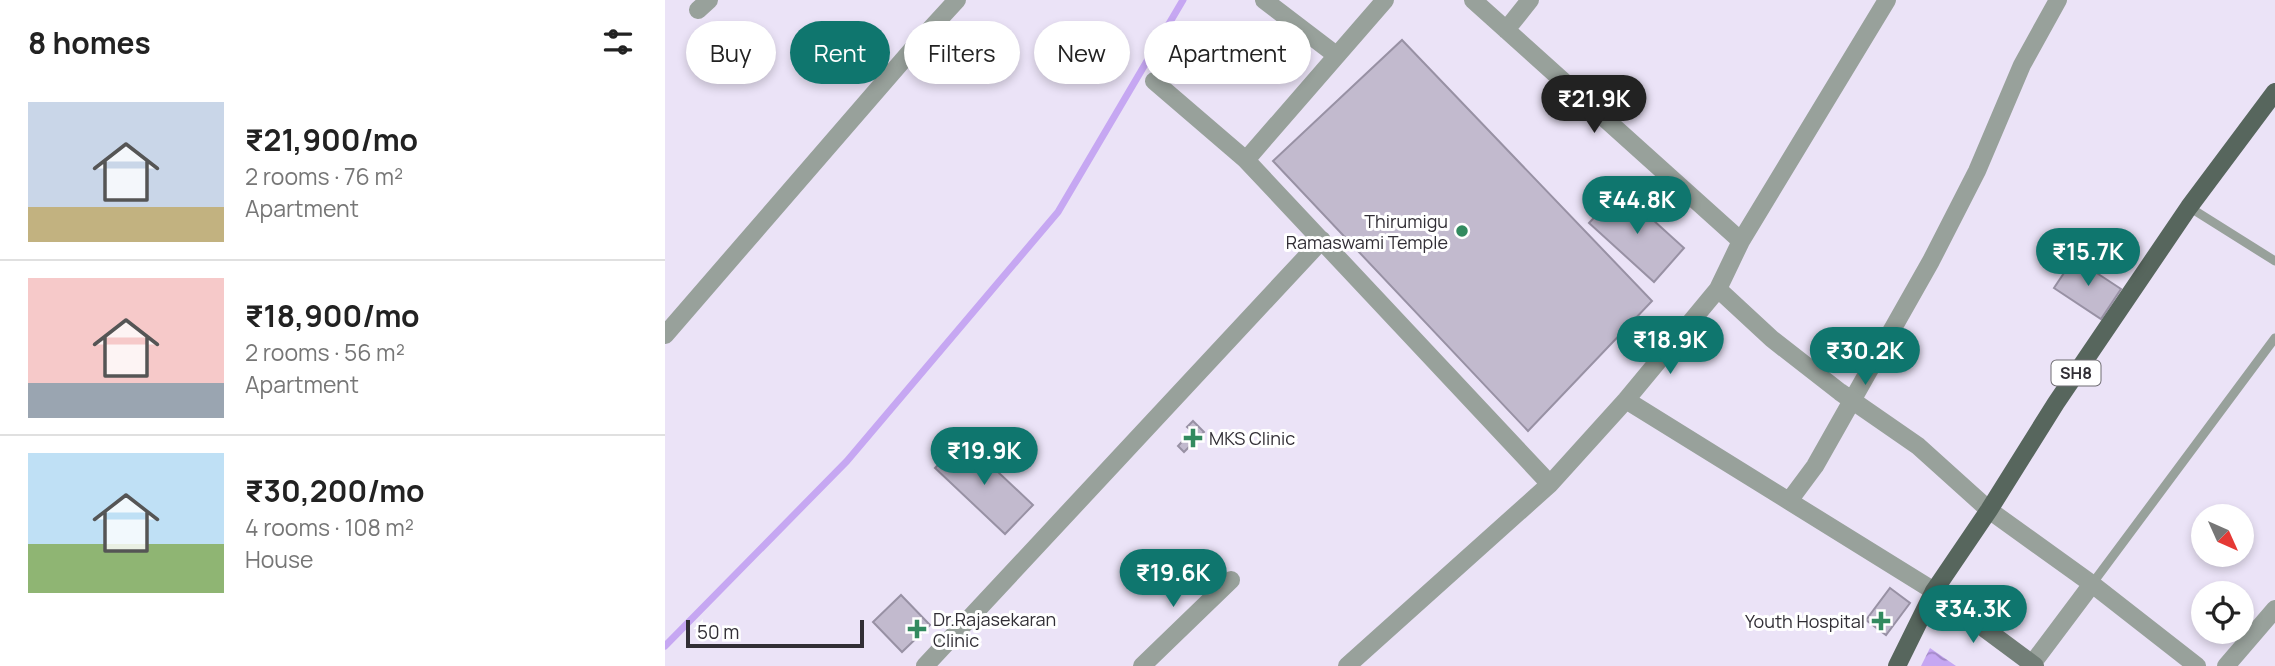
<!DOCTYPE html>
<html lang="en">
<head>
<meta charset="utf-8">
<style>
	:root { --surface:#fff; --page:#f6f6f6; --text:#222; --muted:#767676; --line:#e0e0e0; --accent:#0f766e }
	body { margin:0; font-family:Manrope,sans-serif; background:var(--page); color:var(--text); height:100vh; display:flex; flex-direction:column; font-size:26px; white-space:nowrap }
	* { box-sizing:border-box; margin:0 }
	p { font-size:23px; color:var(--muted) }
	.icon { flex:none; width:38px; height:38px; fill:none; stroke:currentColor; stroke-width:2; stroke-linecap:round; stroke-linejoin:round }
	.map { position:relative; flex:1; overflow:hidden }
	.sheet { display:flex; flex-direction:column; background:var(--surface); width:665px }
	.sheet>* { flex:none }
	.banner { position:absolute; left:21px; top:21px; width:665px; height:63px; display:flex; gap:14px }
	.needle { width:46px; rotate:135deg }
	.tools { position:absolute; left:1526px; top:504px; display:grid; gap:14px }
	.tools a { display:grid; place-items:center; width:63px; height:63px; border-radius:50%; background:var(--surface); box-shadow:0 4px 10px #0003; font-size:35px }
	.scale { position:absolute; left:21px; bottom:18px; width:178px; box-sizing:border-box; padding-left:7px; border:4px solid #312e35; border-top:0; font-size:19px; line-height:24px; white-space:nowrap; color:#312e35; -webkit-text-stroke:5px #fff; paint-order:stroke }
	.price { position:absolute; translate:-50% -60px; padding:0 16px; border-radius:24px; background:var(--accent); color:#fff; font-size:23px; line-height:46px; filter:drop-shadow(0 2px 4px #0008) }
	.price::after { content:''; position:absolute; left:50%; top:42px; width:21px; height:16px; margin-left:-10px; background:inherit; clip-path:polygon(0 0,100% 0,50% 100%) }
	.price.on { background:#222; color:#fff }
	ul { padding:0; list-style:none }
	li { display:flex; align-items:center; gap:21px; height:175px; padding:0 28px }
	li+li { border-top:2px solid var(--line) }
	li span { display:grid; place-items:center; flex:none; width:196px; height:140px; border-radius:0px; color:#555 }
	li>.icon { margin-inline-start:auto }
	span .icon { width:84px; height:84px; fill:#fffc; stroke-width:1 }
	li b { font-size:30px }
	h2 { display:flex; justify-content:space-between; align-items:center; height:84px; padding:0 28px; font-size:30px }
	.pill { padding:0 24px; border-radius:32px; background:var(--surface); box-shadow:0 4px 10px #0003; font-size:24px; line-height:63px }
	.pill.on { background:var(--accent); color:#fff }
	main { display:flex; flex:1; min-height:0 }
	.map>svg:first-child { display:block }
	.water { fill:url(#water-waves) }
	.lines { fill:none; stroke-linecap:round; stroke-linejoin:round }
	.stream { stroke:#c6a7f2; stroke-width:7 }
	.building { fill:#c2bace; stroke:#9891a4; stroke-width:2 }
	.lane { stroke:#98a19b; stroke-width:9 }
	.street { stroke:#98a19b; stroke-width:18 }
	.secondary { stroke:#727e77; stroke-width:18 }
	.primary { stroke:#57665d; stroke-width:18 }
	.poi-dot { fill:#328a5f; stroke:#fff; stroke-width:2.5 }
	.labels { text-anchor:middle; dominant-baseline:central; stroke-width:6; stroke-linejoin:round; paint-order:stroke }
	.shield { fill:#fff; stroke:#6f6d72; stroke-width:2 }
	.shield-label { font-size:16px; font-weight:bold; fill:#312e35 }
	.poi-label { font-size:18px; fill:#312e35; stroke:#fff; text-anchor:end }
</style>
</head>
<body>
<main>
<section class="sheet">
<h2>8 homes<svg class="icon" aria-label="filters" viewBox="0 0 24 24"><path d="M4 7h16M4 17h16"/><circle cx="9" cy="7" r="2"/><circle cx="15" cy="17" r="2"/></svg></h2>
<ul>
<li><span style="background:linear-gradient(#c9d6e8 75%,#c2b280 0)"><svg class="icon" aria-label="home" viewBox="0 0 24 24"><path d="M3 11l9-7 9 7M6 9v11h12V9"/></svg></span><div><b>₹21,900/mo</b><p>2 rooms · 76 m²</p><p>Apartment</p></div></li>
<li><span style="background:linear-gradient(#f6c9c9 75%,#9aa5b1 0)"><svg class="icon" aria-label="home" viewBox="0 0 24 24"><path d="M3 11l9-7 9 7M6 9v11h12V9"/></svg></span><div><b>₹18,900/mo</b><p>2 rooms · 56 m²</p><p>Apartment</p></div></li>
<li><span style="background:linear-gradient(#bfe0f5 65%,#8fb573 0)"><svg class="icon" aria-label="home" viewBox="0 0 24 24"><path d="M3 11l9-7 9 7M6 9v11h12V9"/></svg></span><div><b>₹30,200/mo</b><p>4 rooms · 108 m²</p><p>House</p></div></li>
</ul>
</section>
<div class="map">
<svg width="1610" height="666" viewBox="0 0 1610 666">
	<defs>
		<pattern id="water-waves" width="16" height="10" patternUnits="userSpaceOnUse" patternTransform="scale(1.75)"><rect width="16" height="10" fill="#c6a7f2"/><path d="M0 5q4-4 8 0t8 0" fill="none" stroke="#a188c5"/></pattern>
	</defs>
	<rect width="100%" height="100%" fill="#ebe3f7"/>
	<path class="water" d="M1265 648 1291 666H1256Z"/>
	<g class="lines">
		<path class="stream" d="M0 646 182 461 393 212 518 0"/>
	</g>
	<path class="building" d="M737 40 987 301 863 431 608 161Z
		M955 190 1019 248 989 282 924 223Z
		M1409 258 1456 289 1436 319 1389 288Z
		M528 421 539 432 519 452 513 446 527 431 522 427Z
		M298 439 368 505 340 534 270 468Z
		M1225 588 1245 603 1221 635 1201 620Z
		M236 595 265 625 237 652 208 622Z"/>
	<g class="lines">
		<path class="lane" d="M1524 207 1610 261
			M1427 584 1610 338"/>
		<path class="street" d="M599 0 671 55
			M720 0 581 160 885 484
			M808 0 1076 241
			M33 10 44 0
			M841 30 865 0
			M489 81 581 160
			M1053 289 1107 339 1175 392 1253 446 1324 510 1427 584 1532 666
			M0 335 258 37 292 0
			M961 400 1269 591
			M1124 501 1150 466 1266 261 1312 171 1357 65 1393 0
			M1367 664 1427 584
			M260 666 657 240
			M477 666 566 580
			M682 666 885 484 961 400 1053 289 1076 241 1222 0
			M1561 666 1610 609"/>
		<path class="secondary" d="M1269 591 1370 666"/>
		<path class="primary" d="M1232 666 1269 591 1324 510 1391 403 1524 207 1610 92"/>
	</g>
	<g class="poi-dot">
		<circle cx="797" cy="231" r="7"/>
		<path d="M524.5 427.5h7v7h7v7h-7v7h-7v-7h-7v-7h7z"/>
		<path d="M1212.5 610.5h7v7h7v7h-7v7h-7v-7h-7v-7h7z"/>
		<path d="M248.5 618.5h7v7h7v7h-7v7h-7v-7h-7v-7h7z"/>
	</g>
	<g class="labels">
		<rect class="shield" x="1386.5" y="360.5" width="49" height="25" rx="5"/>
		<g class="shield-label">
			<text x="1411" y="373">SH8</text>
		</g>
		<g class="poi-label">
			<text x="783" y="221">Thirumigu<tspan x="783" dy="21">Ramaswami Temple</tspan></text>
			<text x="544" y="438" text-anchor="start">MKS Clinic</text>
			<text x="268" y="619" text-anchor="start">Dr.Rajasekaran<tspan x="268" dy="21">Clinic</tspan></text>
			<text x="1200" y="621">Youth Hospital</text>
		</g>
	</g>
</svg>
<div class="tools">
<a><svg class="needle" viewBox="-14 -14 28 28"><path d="M0-13l5 13h-10z" fill="#e53935"/><path d="M0 13l5-13h-10z" fill="#767676"/></svg></a>
<a><svg class="icon" aria-label="locate" viewBox="0 0 24 24"><circle cx="12" cy="12" r="6"/><path d="M12 2v4M12 18v4M2 12h4M18 12h4"/></svg></a>
</div>
<div class="scale">50 m</div>
<b class="price on" style="left:929px;top:135px">₹21.9K</b>
<b class="price" style="left:972px;top:236px">₹44.8K</b>
<b class="price" style="left:1423px;top:288px">₹15.7K</b>
<b class="price" style="left:1005px;top:376px">₹18.9K</b>
<b class="price" style="left:1200px;top:387px">₹30.2K</b>
<b class="price" style="left:319px;top:487px">₹19.9K</b>
<b class="price" style="left:508px;top:609px">₹19.6K</b>
<b class="price" style="left:1308px;top:645px">₹34.3K</b>
<div class="banner">
<a class="pill">Buy</a>
<a class="pill on">Rent</a>
<a class="pill">Filters</a>
<a class="pill">New</a>
<a class="pill">Apartment</a>
</div>
</div>
</main>
</body>
</html>
